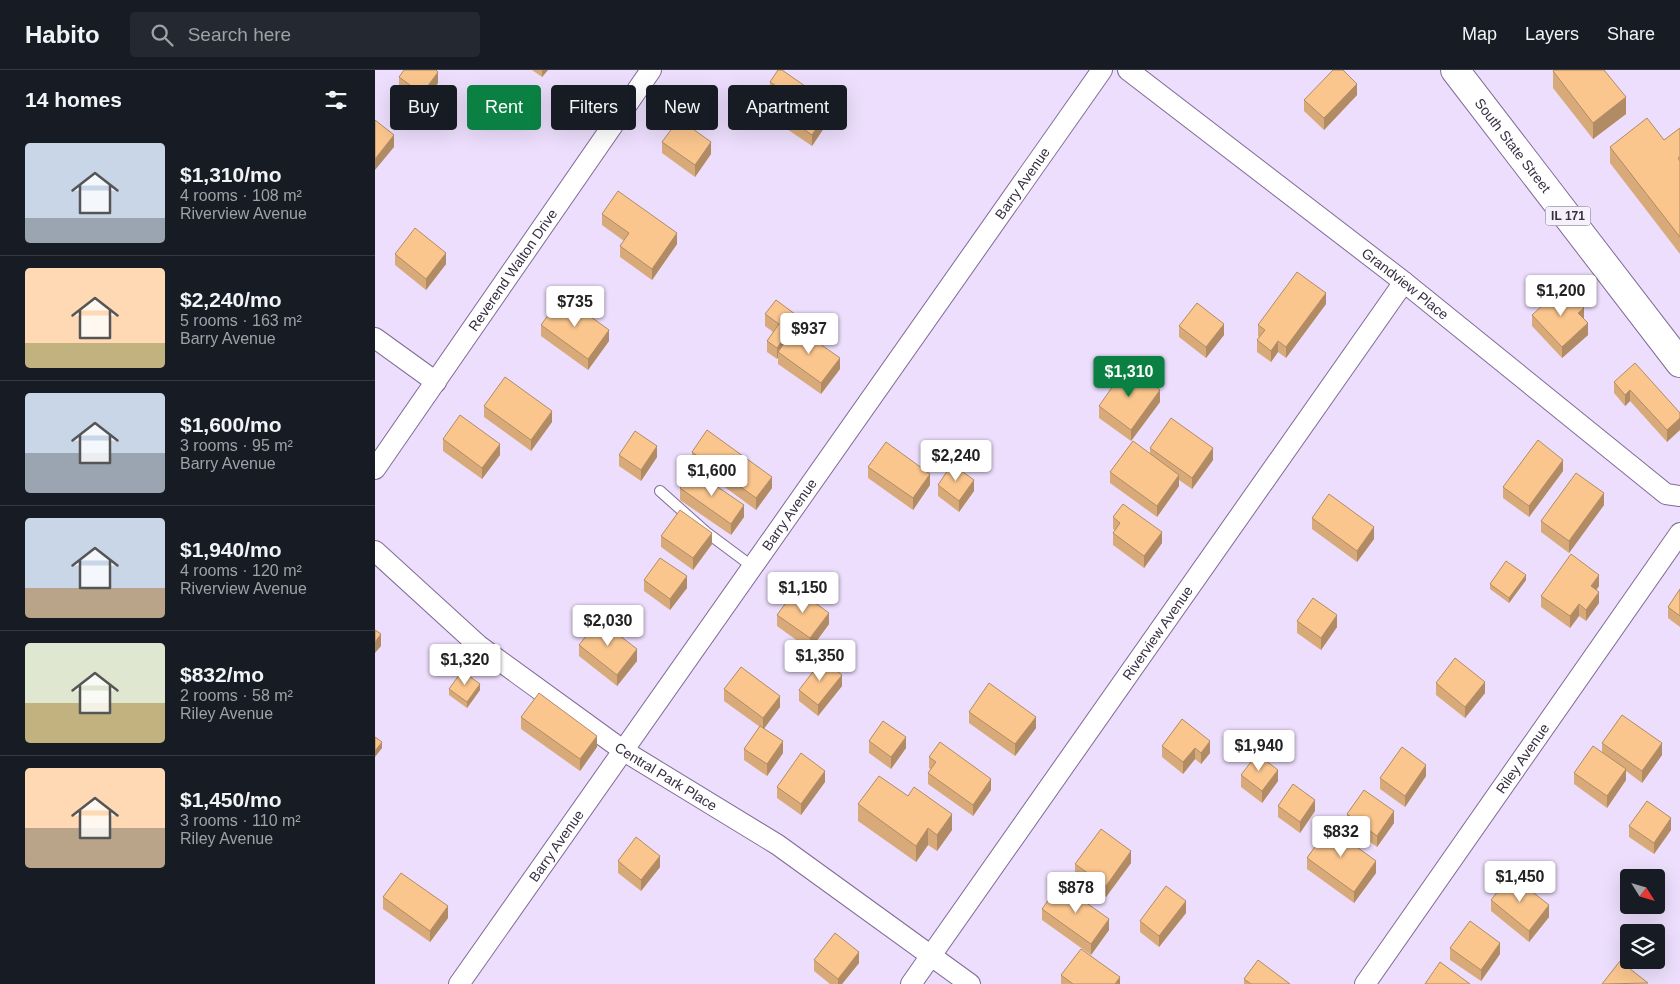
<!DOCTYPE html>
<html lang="en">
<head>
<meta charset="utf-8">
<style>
	:root { --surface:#171b24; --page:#242831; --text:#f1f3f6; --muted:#9ea1a6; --line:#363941; --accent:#0b8043 }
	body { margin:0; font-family:Helvetica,sans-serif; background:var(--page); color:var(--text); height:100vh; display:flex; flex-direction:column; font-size:19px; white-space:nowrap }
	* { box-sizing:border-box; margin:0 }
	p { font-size:16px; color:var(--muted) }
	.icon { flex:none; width:28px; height:28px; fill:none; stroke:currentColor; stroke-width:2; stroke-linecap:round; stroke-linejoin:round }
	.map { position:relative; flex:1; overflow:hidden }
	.side { display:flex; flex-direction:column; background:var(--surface); width:375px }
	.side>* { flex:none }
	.top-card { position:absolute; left:15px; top:15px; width:475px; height:45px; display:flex; gap:10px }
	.needle { width:32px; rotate:127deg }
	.buttons { position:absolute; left:1245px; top:799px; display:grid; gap:10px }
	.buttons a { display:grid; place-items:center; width:45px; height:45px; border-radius:5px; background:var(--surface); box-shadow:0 5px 20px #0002; font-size:25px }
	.price { position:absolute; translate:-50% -42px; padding:0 11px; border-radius:5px; background:#fff; color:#222; font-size:16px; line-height:32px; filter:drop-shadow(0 1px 2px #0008) }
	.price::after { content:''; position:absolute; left:50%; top:30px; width:15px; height:11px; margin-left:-8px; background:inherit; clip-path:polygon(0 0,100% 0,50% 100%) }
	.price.current { background:var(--accent); color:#fff }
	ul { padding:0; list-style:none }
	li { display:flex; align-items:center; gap:15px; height:125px; padding:0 25px }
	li+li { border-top:1px solid var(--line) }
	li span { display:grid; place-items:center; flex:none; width:140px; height:100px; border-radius:5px; color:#555 }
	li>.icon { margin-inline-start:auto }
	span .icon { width:60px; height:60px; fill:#fffc; stroke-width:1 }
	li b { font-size:21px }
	h2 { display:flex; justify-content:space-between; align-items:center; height:60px; padding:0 25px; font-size:21px }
	.pill { padding:0 18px; border-radius:5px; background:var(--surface); box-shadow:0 5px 20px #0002; font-size:18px; line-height:45px }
	.pill.current { background:var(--accent); color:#fff }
	header { display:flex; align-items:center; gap:30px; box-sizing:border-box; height:70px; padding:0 25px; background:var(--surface); border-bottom:1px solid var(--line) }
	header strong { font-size:24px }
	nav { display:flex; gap:28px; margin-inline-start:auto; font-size:18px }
	.search { width:350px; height:45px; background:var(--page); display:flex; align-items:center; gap:12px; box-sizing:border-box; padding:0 18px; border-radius:5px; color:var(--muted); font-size:19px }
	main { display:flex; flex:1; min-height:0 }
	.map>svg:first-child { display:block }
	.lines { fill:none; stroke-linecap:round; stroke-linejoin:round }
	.lane-casing { stroke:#816b97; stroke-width:12 }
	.street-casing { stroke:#816b97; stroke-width:22 }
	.primary-casing { stroke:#816b97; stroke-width:30 }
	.lane { stroke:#fff; stroke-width:10 }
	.street { stroke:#fff; stroke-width:20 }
	.primary { stroke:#fff; stroke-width:28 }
	.wall { fill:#d8aa7a }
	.shaded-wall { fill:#b08b63 }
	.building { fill:#fbc68e; stroke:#b08b63 }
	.labels { text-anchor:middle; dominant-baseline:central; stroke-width:4; stroke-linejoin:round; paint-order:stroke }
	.shield { fill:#f5f0fa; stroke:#706878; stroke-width:1 }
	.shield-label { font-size:12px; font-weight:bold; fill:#372e41 }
	.street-label { font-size:14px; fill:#372e41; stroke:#f5f0fa }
</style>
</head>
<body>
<header>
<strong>Habito</strong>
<div class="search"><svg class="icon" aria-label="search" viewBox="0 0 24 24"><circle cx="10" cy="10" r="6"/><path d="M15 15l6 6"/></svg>Search here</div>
<nav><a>Map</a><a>Layers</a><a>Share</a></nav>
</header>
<main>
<section class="side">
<h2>14 homes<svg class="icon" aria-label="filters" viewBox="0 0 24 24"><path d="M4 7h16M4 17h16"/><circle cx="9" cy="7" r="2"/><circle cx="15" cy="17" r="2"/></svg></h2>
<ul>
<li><span style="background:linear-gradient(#c9d6e8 75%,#9aa5b1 0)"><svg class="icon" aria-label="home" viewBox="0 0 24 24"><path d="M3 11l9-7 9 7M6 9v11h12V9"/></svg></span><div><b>$1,310/mo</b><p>4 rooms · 108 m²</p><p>Riverview Avenue</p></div></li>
<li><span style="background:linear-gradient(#ffd9b3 75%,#c2b280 0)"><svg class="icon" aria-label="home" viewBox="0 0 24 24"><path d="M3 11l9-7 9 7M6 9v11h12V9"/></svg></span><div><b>$2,240/mo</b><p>5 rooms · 163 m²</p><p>Barry Avenue</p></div></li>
<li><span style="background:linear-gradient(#c9d6e8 60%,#9aa5b1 0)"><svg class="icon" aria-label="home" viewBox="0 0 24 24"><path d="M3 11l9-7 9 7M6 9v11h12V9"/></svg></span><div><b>$1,600/mo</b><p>3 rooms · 95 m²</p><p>Barry Avenue</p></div></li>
<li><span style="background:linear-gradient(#c9d6e8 70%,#b9a48a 0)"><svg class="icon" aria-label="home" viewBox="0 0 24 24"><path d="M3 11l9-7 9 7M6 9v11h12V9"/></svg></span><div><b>$1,940/mo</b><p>4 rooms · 120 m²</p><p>Riverview Avenue</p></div></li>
<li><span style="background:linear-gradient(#dfe7d0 60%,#c2b280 0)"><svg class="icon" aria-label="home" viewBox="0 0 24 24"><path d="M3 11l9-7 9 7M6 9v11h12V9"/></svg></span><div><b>$832/mo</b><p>2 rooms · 58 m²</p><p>Riley Avenue</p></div></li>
<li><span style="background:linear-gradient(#ffd9b3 60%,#b9a48a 0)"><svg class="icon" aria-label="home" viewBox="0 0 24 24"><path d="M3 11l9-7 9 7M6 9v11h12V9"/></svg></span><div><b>$1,450/mo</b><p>3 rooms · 110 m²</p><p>Riley Avenue</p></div></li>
</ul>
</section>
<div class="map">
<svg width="1305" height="914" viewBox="0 0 1305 914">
	<rect width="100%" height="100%" fill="#ecdefc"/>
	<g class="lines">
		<g class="lane-casing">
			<path id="lane" d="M285 421 331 462 378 497"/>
		</g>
		<g class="street-casing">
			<g id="street">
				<path id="s1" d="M753 0 1029 212 1291 424 1305 426"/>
				<path d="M0 268 61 312"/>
				<path id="s2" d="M0 399 276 0"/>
				<path id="s3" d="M0 481 103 575 249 681 403 775 595 914"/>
				<path id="s4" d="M84 914 727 0"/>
				<path id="s5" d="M536 914 1029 212"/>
				<path id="s6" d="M990 914 1305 463"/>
			</g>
		</g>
		<g class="primary-casing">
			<g id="primary">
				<path id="s7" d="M1080 0 1305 293"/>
			</g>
		</g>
		<use href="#lane" class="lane"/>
		<use href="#street" class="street"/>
		<use href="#primary" class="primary"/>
	</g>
	<path class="wall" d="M157 0H173L167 7Z
		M1178 1 1251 44 1218 69 1178 18Z
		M24 7 63 13 47 35 24 18Z
		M395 12 457 46 437 76 409 57V46L416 37 395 23Z
		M982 25 949 60 929 41V30Z
		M1305 58V184L1235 93V77L1289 70Z
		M287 72 336 84 320 107 287 83Z
		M227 144 302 174 277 210 245 187V176L249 171 227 155Z
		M20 184 71 194 51 220 20 195Z
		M951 234 911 288 903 282 896 292 882 282V270L884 267 883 266V255Z
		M390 244 424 258 465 299 446 324 403 294V287L402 289 392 282V271L398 262 390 256Z
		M1157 245 1209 249 1213 265 1187 288 1157 256Z
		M166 255 234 271 213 300 166 266Z
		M804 256 849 265 831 288 804 267Z
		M1239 312 1305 343 1292 372 1255 331 1250 336 1239 323Z
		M785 332 756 371 724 348V336Z
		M109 336 177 352 156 381 109 347Z
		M68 369 125 385 107 409 68 381Z
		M775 378 838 390 817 419 804 410V416L782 447 735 413V402L775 384Z
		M317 382 397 418 381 440 317 393Z
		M244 385 282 387 266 411 244 396Z
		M493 397 555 415 538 440 493 408Z
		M1188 401 1154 447 1128 428V417Z
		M563 415 599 421 584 442 563 426Z
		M305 418 369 447 356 465 305 430Z
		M1229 435 1194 483 1166 462V451Z
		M738 447 787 473 769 498 738 475V463L740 460 738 459Z
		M937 448 999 469 982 492 937 459Z
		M286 466 337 474 318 500 286 477Z
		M269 510 312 518 295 540 269 521Z
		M1151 510 1134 533 1115 519V514Z
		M1224 516 1221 520 1224 533 1211 551 1204 546 1195 558 1166 537V526Z
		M1305 519V557L1293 548V537Z
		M402 545 454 554 435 580 402 556Z
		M922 551 962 557 946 580 922 563Z
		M204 575 262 591 242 616 204 586Z
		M1061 613 1110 623 1090 648 1061 625Z
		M467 616 443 646 424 631V620Z
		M74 619 105 620 92 638 74 625Z
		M349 619 405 637 389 658 408 683 392 706 369 690V679L385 657 349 631Z
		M594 642 661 658 640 686 594 653Z
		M146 647 222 677 205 701 146 659Z
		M807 649 835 683 826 694 820 689 808 704 787 687V676Z
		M494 671 531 678 516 699 494 683Z
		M1227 673 1287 685 1267 713 1251 701V710L1232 738 1199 714V703L1227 682Z
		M554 687 616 720 598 746 553 714V703L556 699 554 698Z
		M866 705 903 711 887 733 866 717Z
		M1051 706 1030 737 1005 719V708Z
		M450 712 426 745 402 728V717Z
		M483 734 577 760 562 781 553 775 541 792 483 751Z
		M903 736 940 741 925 763 903 747Z
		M972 744 1019 753 1002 777 972 755Z
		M1254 756 1296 760 1279 784 1254 767Z
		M939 767 1001 803 979 833 932 799V788L939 778Z
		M243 791 285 797 266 821 243 803Z
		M756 793 731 827 700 805V794Z
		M8 827 73 848 55 872 8 839Z
		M1116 830 1174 847 1154 872 1116 841Z
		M667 839 734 860 716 885 667 850Z
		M811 843 784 877 765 862V851Z
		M1075 878 1125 884 1106 911 1075 890Z
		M439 890 484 893 467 914H455L439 901Z
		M686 905 745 914H686Z
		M869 909 915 914H869Z"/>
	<path class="shaded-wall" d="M167 0H173L167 7Z
		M63 2V13L47 35V24Z
		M982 14V25L949 60V48Z
		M1251 27V44L1218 69V53Z
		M457 35V46L437 76V65Z
		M19 65V77L0 100V89Z
		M336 72V84L320 107V95Z
		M302 163V174L277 210V199Z
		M71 183V194L51 220V209Z
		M951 223V234L911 288V277Z
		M1209 238V249L1203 254V243Z
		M424 247V258L405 284 403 282V287L402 289V278Z
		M1213 253V265L1187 288V277Z
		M849 254V265L831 288V277Z
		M234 260V271L213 300V289Z
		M903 271V282L896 292V281Z
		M465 288V299L446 324V313Z
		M785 320V332L756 371V360Z
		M1255 320V331L1250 336V325Z
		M177 341V352L156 381V370Z
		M1305 348V360L1292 372V360Z
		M125 374V385L107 409V398Z
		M282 376V387L266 411V400Z
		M838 378V390L817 419V408Z
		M1188 390V401L1154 447V436Z
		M555 404V415L538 440V428Z
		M804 405V416L782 447V436Z
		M397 407V418L381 440V428Z
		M599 410V421L584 442V431Z
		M1229 423V435L1194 483V471Z
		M369 435V447L356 465V454Z
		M999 457V469L982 492V481Z
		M787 462V473L769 498V486Z
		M337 463V474L318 500V488Z
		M1151 505V510L1134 533V528Z
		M1224 505V516L1216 528V516Z
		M312 506V518L295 540V529Z
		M1224 522V533L1211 551V540Z
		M1204 534V546L1195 558V546Z
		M454 543V554L435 580V568Z
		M962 545V557L946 580V568Z
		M6 564V576L0 583V572Z
		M262 579V591L242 616V605Z
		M467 605V616L443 646V635Z
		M1110 612V623L1090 648V637Z
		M105 614V620L92 638V632Z
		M405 626V637L388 660V648Z
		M661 647V658L640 686V674Z
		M222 666V677L205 701V689Z
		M531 667V678L516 699V687Z
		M408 671V683L392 706V694Z
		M835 671V683L826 694V683Z
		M7 672V678L0 687V681Z
		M1287 673V685L1267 713V701Z
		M820 678V689L808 704V692Z
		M1051 695V706L1030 737V726Z
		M1251 699V710L1232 738V726Z
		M903 700V711L887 733V721Z
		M450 701V712L426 745V734Z
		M616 709V720L598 746V735Z
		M940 730V741L925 763V752Z
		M1019 741V753L1002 777V766Z
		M577 744V760L562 781V765Z
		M1296 748V760L1279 784V773Z
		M553 758V775L541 792V776Z
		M756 781V793L731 827V816Z
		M285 786V797L266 821V810Z
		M1001 791V803L979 833V822Z
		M811 831V843L784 877V866Z
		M1174 835V847L1154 872V861Z
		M73 836V848L55 872V861Z
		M734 849V860L716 885V874Z
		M1125 873V884L1106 911V900Z
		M484 882V893L467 914H463V909Z
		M745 907V914H740Z"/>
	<path class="building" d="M29 0H61L63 2 47 24 24 7Z
		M403 0H407L457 35 437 65 409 46 421 29 395 12Z
		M958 0H968L982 14 949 48 929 30Z
		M1180 0H1229L1251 27 1218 53 1178 1Z
		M1272 48 1289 70 1305 58V87L1303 88 1305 91V167L1235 77Z
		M304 49 336 72 320 95 287 72Z
		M0 50 19 65 0 89Z
		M243 121 302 163 277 199 245 176 254 163 227 144Z
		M40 158 71 183 51 209 20 184Z
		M922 202 951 223 911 277 903 271 896 281 882 270 890 260 883 255Z
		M1189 216 1209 238 1203 243 1213 253 1187 277 1157 245Z
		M187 226 234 260 213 289 166 255Z
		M401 230 424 247 402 278 392 271 404 254 390 244Z
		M822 233 849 254 831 277 804 256Z
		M421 257 465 288 446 313 403 282Z
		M1260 293 1305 343V348L1292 360 1255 320 1250 325 1239 312Z
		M752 296 785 320 756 360 724 336Z
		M130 307 177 341 156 370 109 336Z
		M85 345 125 374 107 398 68 369Z
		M796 348 838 378 817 408 775 378Z
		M332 360 397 407 381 428 317 382Z
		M260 361 282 376 266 400 244 385Z
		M1163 370 1188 390 1154 436 1128 417Z
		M758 371 804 405 782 436 735 402Z
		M511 372 555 404 538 428 493 397Z
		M577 394 599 410 584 431 563 415Z
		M318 400 369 435 356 454 305 418Z
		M1201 403 1229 423 1194 471 1166 451Z
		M954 424 999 457 982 481 937 448Z
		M748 434 787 462 769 486 738 463 745 453 738 447Z
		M305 440 337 463 318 488 286 466Z
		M1196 484 1224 505 1216 516 1224 522 1211 540 1204 534 1195 546 1166 526Z
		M285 488 312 506 295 529 269 510Z
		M1131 491 1151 505 1134 528 1115 514Z
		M421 519 454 543 435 568 402 545Z
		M1305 519V546L1293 537Z
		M938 528 962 545 946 568 922 551Z
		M224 550 262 579 242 605 204 575Z
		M0 560 6 564 0 572Z
		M1080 588 1110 612 1090 637 1061 613Z
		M447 590 467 605 443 635 424 620Z
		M366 597 405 626 388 648 349 619Z
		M87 601 105 614 92 632 74 619Z
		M614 613 661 647 640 674 594 642Z
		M164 623 222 666 205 689 146 647Z
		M1247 645 1287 673 1267 701 1227 673Z
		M807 649 835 671 826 683 820 678 808 692 787 676Z
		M508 651 531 667 516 687 494 671Z
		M385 656 408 671 392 694 369 679Z
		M0 667 7 672 0 681Z
		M565 672 616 709 598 735 553 703 561 692 554 687Z
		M1218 676 1251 699 1232 726 1199 703Z
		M1027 677 1051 695 1030 726 1005 708Z
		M426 683 450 701 426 734 402 717Z
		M882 684 903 700 887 721 866 705Z
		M504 706 533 726 539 717 577 744 562 765 553 758 541 776 483 734Z
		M918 714 940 730 925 752 903 736Z
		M989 720 1019 741 1002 766 972 744Z
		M1272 731 1296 748 1279 773 1254 756Z
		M949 753 1001 791 979 822 932 788 944 771 939 767Z
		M726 759 756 781 731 816 700 794Z
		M261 767 285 786 266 810 243 791Z
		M26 803 73 836 55 861 8 827Z
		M1136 805 1174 835 1154 861 1116 830Z
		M685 814 734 849 716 874 667 839Z
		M791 816 811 831 784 866 765 851Z
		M1095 851 1125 873 1106 900 1075 878Z
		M460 863 484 882 463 909 439 890Z
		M706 879 745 907 740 914H698L686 905Z
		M883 890 915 914H876L869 909Z
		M1245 891 1273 913 1227 914Z
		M1065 892 1095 914H1050Z"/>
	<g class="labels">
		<rect class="shield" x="1170.5" y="136.5" width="45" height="19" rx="4"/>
		<g class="shield-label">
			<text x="1193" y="146">IL 171</text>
		</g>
		<g class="street-label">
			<text stroke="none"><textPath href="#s7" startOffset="95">South State Street</textPath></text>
			<text stroke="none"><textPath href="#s4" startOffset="979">Barry Avenue</textPath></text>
			<text stroke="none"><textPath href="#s2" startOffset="242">Reverend Walton Drive</textPath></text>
			<text stroke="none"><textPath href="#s1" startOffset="350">Grandview Place</textPath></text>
			<text stroke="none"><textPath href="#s4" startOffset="574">Barry Avenue</textPath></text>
			<text stroke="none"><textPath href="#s5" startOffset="429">Riverview Avenue</textPath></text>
			<text stroke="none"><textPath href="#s6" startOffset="275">Riley Avenue</textPath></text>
			<text stroke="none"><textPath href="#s3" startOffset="369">Central Park Place</textPath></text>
			<text stroke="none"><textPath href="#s4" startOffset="169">Barry Avenue</textPath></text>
		</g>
	</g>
</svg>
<div class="buttons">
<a><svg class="needle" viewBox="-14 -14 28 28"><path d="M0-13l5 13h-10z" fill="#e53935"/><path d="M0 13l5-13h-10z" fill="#9ea1a6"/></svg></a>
<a><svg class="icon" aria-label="layers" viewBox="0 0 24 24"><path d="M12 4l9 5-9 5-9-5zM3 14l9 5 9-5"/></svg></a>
</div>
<b class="price" style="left:1186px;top:247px">$1,200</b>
<b class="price" style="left:200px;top:258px">$735</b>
<b class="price" style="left:434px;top:285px">$937</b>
<b class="price current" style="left:754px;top:328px">$1,310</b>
<b class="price" style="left:581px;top:412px">$2,240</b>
<b class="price" style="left:337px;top:427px">$1,600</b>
<b class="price" style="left:428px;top:544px">$1,150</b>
<b class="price" style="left:233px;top:577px">$2,030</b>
<b class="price" style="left:445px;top:612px">$1,350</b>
<b class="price" style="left:90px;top:616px">$1,320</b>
<b class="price" style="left:884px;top:702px">$1,940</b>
<b class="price" style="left:966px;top:788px">$832</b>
<b class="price" style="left:1145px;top:833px">$1,450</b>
<b class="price" style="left:701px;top:844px">$878</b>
<div class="top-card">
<a class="pill">Buy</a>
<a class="pill current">Rent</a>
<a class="pill">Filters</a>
<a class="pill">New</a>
<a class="pill">Apartment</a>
</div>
</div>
</main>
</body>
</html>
